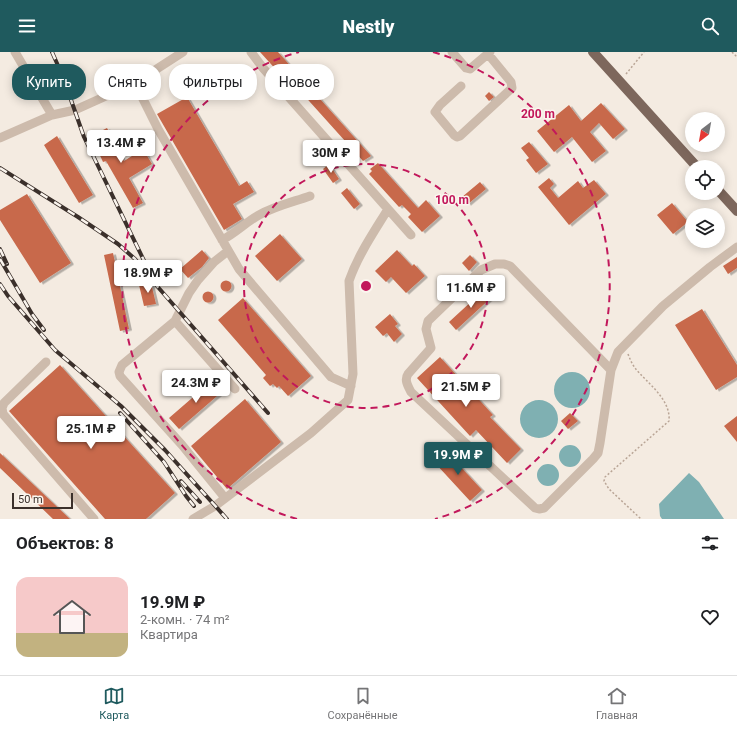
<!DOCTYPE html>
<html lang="ru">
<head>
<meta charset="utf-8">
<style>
	:root { --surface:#fff; --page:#f6f6f6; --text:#202124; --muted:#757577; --line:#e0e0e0; --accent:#1f5a5e }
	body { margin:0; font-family:Roboto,sans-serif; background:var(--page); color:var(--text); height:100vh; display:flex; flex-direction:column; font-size:15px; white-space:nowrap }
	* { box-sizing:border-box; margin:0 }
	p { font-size:13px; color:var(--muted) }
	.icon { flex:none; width:22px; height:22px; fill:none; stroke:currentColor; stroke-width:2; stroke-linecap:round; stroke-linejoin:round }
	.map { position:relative; height:467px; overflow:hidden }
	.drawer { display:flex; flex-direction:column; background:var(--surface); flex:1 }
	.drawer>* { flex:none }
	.guide { position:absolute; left:12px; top:12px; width:400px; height:36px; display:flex; gap:8px }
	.needle { width:26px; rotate:211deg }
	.fabs { position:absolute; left:685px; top:60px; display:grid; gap:8px }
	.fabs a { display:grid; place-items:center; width:40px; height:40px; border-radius:50%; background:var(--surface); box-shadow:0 2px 10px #0003; font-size:20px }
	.scale { position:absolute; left:12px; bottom:10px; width:61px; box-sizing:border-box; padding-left:4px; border:2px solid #3b302b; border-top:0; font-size:11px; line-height:14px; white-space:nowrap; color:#3b302b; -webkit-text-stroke:3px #fbf5ee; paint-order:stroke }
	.price { position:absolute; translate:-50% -34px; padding:0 9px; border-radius:4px; background:#fff; color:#222; font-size:13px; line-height:26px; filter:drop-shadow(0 1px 2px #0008) }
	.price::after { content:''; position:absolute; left:50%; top:24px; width:12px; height:9px; margin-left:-6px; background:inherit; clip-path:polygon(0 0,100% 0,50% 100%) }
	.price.selected { background:var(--accent); color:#fff }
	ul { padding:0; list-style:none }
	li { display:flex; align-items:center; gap:12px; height:100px; padding:0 16px }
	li+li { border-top:1px solid var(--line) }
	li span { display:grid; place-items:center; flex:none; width:112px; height:80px; border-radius:12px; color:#555 }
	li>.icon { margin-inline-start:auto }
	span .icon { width:48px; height:48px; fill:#fffc; stroke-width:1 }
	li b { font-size:17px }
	h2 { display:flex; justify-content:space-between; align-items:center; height:48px; padding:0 16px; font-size:17px }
	.chip { padding:0 14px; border-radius:16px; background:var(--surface); box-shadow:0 2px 10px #0003; font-size:14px; line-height:36px }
	.chip.selected { background:var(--accent); color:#fff }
	header { display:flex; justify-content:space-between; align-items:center; height:52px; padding:0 16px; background:var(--accent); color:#fff; font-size:18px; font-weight:800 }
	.menu { display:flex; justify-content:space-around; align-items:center; height:56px; border-top:1px solid var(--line); background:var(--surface); font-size:11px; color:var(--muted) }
	.menu a { display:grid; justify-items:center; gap:2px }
	.menu .selected { color:var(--accent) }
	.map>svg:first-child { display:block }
	.water { fill:#7fb0b2 }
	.building { fill:#c8694b; filter:url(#shadow) }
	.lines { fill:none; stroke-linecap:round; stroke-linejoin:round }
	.path { stroke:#b9a596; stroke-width:1.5; stroke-dasharray:2 2; stroke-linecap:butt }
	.minor { stroke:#cdbbac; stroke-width:9 }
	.major { stroke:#7d675c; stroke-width:10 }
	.rail-casing { stroke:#3b302b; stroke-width:4 }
	.rail { stroke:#fbf5ee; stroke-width:2.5; stroke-dasharray:8; stroke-linecap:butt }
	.ring { fill:none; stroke:#c2185b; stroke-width:2; stroke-dasharray:7 5 }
	.centre { fill:#c2185b; stroke:#fbf5ee; stroke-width:2 }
	.ring-label { font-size:12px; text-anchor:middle; font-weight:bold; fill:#c2185b; stroke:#fbf5ee; stroke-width:3; stroke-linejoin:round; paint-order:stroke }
</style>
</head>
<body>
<header><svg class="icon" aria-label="menu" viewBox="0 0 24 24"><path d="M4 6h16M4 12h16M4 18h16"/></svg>Nestly<svg class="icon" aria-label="search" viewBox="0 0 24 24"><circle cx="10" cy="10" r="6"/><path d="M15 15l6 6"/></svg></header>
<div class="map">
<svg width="737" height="467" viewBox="0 0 737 467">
	<defs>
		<filter id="shadow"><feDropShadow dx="3" dy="1.5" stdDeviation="0" flood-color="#0004"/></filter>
	</defs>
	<rect width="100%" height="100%" fill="#f4ebe1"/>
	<path class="water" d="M554 338a18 18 0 1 1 36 0a18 18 0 1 1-36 0Z
		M520 367a19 19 0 1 1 38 0a19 19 0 1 1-38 0Z
		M559 404a11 11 0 1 1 22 0a11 11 0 1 1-22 0Z
		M537 423a11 11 0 1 1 22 0a11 11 0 1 1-22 0Z
		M689 421 699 430 724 467H662L660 464 659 452Z"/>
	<path class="building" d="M260 0H278L371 104 363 109 292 30 289 32Z
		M489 40 494 45 489 49 485 44Z
		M187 45 239 134 247 129 254 140 233 152 242 167 224 178 157 62Z
		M601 51 625 77 613 87 599 71 590 80 606 99 592 110 572 85 554 100 537 79 569 53 581 69Z
		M107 76 124 109 143 97 152 112 129 126 143 151 133 156 106 109 103 110 91 84Z
		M57 84 93 143 79 151 44 93Z
		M529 90 548 112 536 121 526 108 529 106 521 96Z
		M378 111 418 156 426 148 440 164 422 180 408 165 411 162 402 153 399 155 369 122 372 119 370 117Z
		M329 112 339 127 333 131 323 117Z
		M549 126 554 132 550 136 558 146 578 129 583 136 594 128 606 142 569 173 538 135Z
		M480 130 486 137 468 152 462 145Z
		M347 136 360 152 354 157 341 141Z
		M27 142 71 211 40 231 0 168V158Z
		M672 151 688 170 673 182 657 163Z
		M280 182 302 207 277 229 255 204Z
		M202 198 209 206 202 215 188 226 180 217Z
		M397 198 412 214 414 212 425 224 406 241 391 225 386 230 375 219Z
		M113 201 129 277 120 279 104 203Z
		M470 203 477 210 469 219 462 211Z
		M737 205V216L728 222 723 214Z
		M220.5 234a5.5 5.5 0 1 1 11 0a5.5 5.5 0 1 1-11 0Z
		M151 231 156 252 144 254 139 233Z
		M486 236 493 244 456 278 449 270Z
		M202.5 245a5.5 5.5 0 1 1 11 0a5.5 5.5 0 1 1-11 0Z
		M243 246 311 324 288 344 279 334 277 336 273 332 270 334 263 326 266 323 218 268Z
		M702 257 737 313V325L716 338 675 273Z
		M390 262 398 272 395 274 402 282 394 290 387 281 383 284 375 275Z
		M440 305 493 363 490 365 521 397 507 411 476 378 470 384 417 326Z
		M60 313 175 441 146 467H105L9 359Z
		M214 327 224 338 179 377 169 366Z
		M245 347 281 390 227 437 191 394Z
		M570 361 578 369 568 377 561 369Z
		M737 364V390L724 374Z
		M447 400 482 438 470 449 435 411Z
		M0 401 70 467H53L0 416Z"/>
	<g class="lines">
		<path class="path" d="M732 0 737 5
			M626 22 644 0
			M628 302C630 307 632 312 635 316 647 331 671 347 669 369L605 425 604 429 609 437 641 467"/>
		<path class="minor" d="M15 0 52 63
			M251 0 263 16 411 183
			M452 0 466 16 470 17 490 0
			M135 31 158 77 239 217 331 325 351 334
			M461 34 440 53 435 60 454 83 457 85 460 84 512 36 511 30 488 2
			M0 86 52 63 75 58 135 31 183 0
			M222 188C236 181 246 170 259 163 275 154 293 150 310 144
			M175 269 235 337
			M46 310 4 351 2 356 3 362 94 467
			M611 318 510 214 504 212H495L481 218 428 269 426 277 431 296 408 322C404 328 408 334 411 340L535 456 539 457 544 456 593 407 598 401 600 391 611 318 618 300 663 254 710 215 737 195
			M225 446 182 393 120 324 119 320 122 313 175 269 189 241 198 228 214 210 228 199
			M193 467 215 454 311 381 348 348 353 322 349 229C358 203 374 180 388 157"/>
		<path class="major" d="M593 0 697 115
			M718 138 737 159"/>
		<g class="rail-casing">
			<path id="rail" d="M52 0 63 25 84 85 150 221
				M0 116 78 165 118 192 135 207 157 234 268 361
				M0 197 7 212
				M0 207 32 262 44 278
				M0 232 8 244 55 298 121 354 165 398 227 467
				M120 361 164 410 186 444 194 454
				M181 429 200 450"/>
		</g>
		<use href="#rail" class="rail"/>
	</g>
	<g class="ring">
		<circle cx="366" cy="234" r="122"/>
		<path d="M297 467A243 243 0 0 1 299 0M433 0A243 243 0 0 1 435 467"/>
	</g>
	<circle cx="366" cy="234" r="6" class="centre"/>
	<g class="ring-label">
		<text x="538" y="66">200 m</text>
		<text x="452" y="152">100 m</text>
	</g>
</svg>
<div class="fabs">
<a><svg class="needle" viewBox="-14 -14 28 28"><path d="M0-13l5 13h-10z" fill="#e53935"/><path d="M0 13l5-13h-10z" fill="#757577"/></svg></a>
<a><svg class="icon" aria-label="locate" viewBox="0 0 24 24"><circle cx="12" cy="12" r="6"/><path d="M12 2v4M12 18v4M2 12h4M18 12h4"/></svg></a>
<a><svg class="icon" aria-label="layers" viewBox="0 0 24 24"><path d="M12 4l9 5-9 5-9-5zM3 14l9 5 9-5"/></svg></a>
</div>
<div class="scale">50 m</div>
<b class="price" style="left:121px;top:112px">13.4M ₽</b>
<b class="price" style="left:331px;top:122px">30M ₽</b>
<b class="price" style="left:148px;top:242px">18.9M ₽</b>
<b class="price" style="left:471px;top:257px">11.6M ₽</b>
<b class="price" style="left:196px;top:352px">24.3M ₽</b>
<b class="price" style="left:466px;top:356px">21.5M ₽</b>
<b class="price" style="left:91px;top:398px">25.1M ₽</b>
<b class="price selected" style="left:458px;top:424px">19.9M ₽</b>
<div class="guide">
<a class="chip selected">Купить</a>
<a class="chip">Снять</a>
<a class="chip">Фильтры</a>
<a class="chip">Новое</a>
</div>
</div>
<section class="drawer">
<h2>Объектов: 8<svg class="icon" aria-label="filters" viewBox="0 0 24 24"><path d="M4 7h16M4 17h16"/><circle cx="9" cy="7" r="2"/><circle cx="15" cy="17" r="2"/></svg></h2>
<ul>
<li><span style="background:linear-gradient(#f6c9c9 70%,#c2b280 0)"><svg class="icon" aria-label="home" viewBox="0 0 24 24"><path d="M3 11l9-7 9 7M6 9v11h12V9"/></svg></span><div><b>19.9M ₽</b><p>2-комн. · 74 m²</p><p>Квартира</p></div><svg class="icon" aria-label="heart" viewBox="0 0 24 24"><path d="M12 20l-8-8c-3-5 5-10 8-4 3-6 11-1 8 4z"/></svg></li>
</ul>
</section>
<nav class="menu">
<a class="selected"><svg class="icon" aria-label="map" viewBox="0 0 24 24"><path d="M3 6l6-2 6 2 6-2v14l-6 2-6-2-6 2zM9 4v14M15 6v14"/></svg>Карта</a>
<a><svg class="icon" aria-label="saved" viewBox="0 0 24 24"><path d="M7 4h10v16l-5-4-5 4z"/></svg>Сохранённые</a>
<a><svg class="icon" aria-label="home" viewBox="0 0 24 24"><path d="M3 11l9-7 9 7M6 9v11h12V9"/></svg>Главная</a>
</nav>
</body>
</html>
